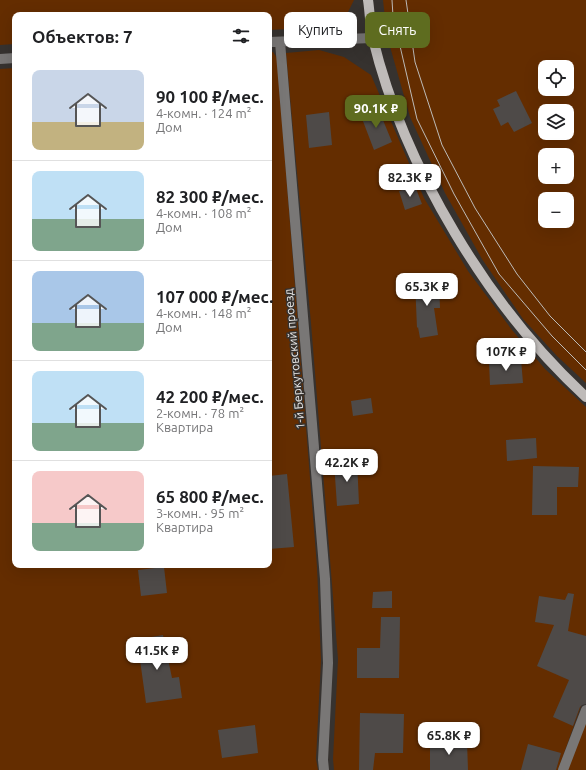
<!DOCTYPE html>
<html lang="ru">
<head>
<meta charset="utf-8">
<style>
	:root { --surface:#fff; --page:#f6f6f6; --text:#202124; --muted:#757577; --line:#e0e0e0; --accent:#5e6c1f }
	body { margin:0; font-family:Ubuntu,sans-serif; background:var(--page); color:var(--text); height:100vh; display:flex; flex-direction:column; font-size:15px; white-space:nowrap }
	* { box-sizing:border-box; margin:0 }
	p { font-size:13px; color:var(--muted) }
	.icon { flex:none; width:22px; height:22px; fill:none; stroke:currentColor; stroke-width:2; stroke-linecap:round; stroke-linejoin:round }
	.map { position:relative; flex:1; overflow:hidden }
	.panel { position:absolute; left:12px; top:12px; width:260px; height:556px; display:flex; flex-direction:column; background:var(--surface); border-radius:8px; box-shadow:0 4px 16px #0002 }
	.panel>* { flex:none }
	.guide { position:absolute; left:284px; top:12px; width:242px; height:36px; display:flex; gap:8px }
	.controls { position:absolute; left:538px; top:60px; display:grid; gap:8px }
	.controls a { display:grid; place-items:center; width:36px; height:36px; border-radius:8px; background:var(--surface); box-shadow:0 4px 16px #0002; font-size:20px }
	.price { position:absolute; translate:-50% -34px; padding:0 9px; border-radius:8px; background:#fff; color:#222; font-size:13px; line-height:26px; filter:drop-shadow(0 1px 2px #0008) }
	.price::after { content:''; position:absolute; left:50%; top:24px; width:12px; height:9px; margin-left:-6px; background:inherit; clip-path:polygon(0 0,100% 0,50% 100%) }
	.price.active { background:var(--accent); color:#fff }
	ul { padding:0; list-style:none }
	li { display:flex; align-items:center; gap:12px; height:100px; padding:0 20px }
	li+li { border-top:1px solid var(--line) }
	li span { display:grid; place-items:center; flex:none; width:112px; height:80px; border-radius:8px; color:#555 }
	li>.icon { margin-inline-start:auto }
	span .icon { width:48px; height:48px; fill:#fffc; stroke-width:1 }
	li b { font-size:17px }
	h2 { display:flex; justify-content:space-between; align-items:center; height:48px; padding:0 20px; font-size:17px }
	.tag { padding:0 14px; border-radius:8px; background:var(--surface); box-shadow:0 4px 16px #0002; font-size:14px; line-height:36px }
	.tag.active { background:var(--accent); color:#fff }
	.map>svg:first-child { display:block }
	.green { fill:#642d00; fill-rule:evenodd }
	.building { fill:#4e4a48 }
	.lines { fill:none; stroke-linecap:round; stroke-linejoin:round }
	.minor { stroke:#797776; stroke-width:10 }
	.major { stroke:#bfbbb9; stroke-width:10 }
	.tram { stroke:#bdbbb8; stroke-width:1 }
	.labels { text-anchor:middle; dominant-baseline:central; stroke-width:3; stroke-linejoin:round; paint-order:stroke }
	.street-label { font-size:12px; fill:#eeecea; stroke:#36322f }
</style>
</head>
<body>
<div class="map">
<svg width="586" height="770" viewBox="0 0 586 770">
	<rect width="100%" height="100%" fill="#36322f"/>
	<path class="green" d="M0 0H354L347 14 327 27 269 30V15H15V44L0 45Z
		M383 0H586V383L557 356 523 319 482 259 445 193 410 117 387 36ZM545 67H567V89H545ZM545 111H567V133H545ZM545 155H567V177H545ZM545 199H567V221H545Z
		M319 50 344 57 371 75 424 198 468 271 512 330 545 369 586 407V692L558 770H334L333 759 338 659 311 323 286 53Z
		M269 52H273L277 58 317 567 321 660 316 759 318 770H0V69L15 68V565H269Z
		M586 718V770H567Z"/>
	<path class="building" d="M516 91 532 123 514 132 508 122 501 126 493 109 500 106 497 100Z
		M378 108 392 142 374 150 361 116Z
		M329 112 332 145 309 148 306 115Z
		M415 186 422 204 405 210 399 191Z
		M439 279 440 308H434L438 335 420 338 418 327 417 328 415 281Z
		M521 359 523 383 490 385 489 362Z
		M371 398 373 413 353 416 351 401Z
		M536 438 537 458 507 461 506 440Z
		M357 460 359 504 337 506 334 462Z
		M533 466 579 467 578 487H557V515H532Z
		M287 474 294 547 269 549V476Z
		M164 567 167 593 141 596 138 570Z
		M392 591V608H372L373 592Z
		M568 593 574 594 568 631 586 636V704L582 705 580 707 573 726 553 717 569 680 537 666 554 625 535 622 539 596 565 600Z
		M381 617H400L399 678H357V648H380Z
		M163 635 172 678 179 677 182 698 146 703 140 660H138L134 640Z
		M360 713 404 714 403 753H375L373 770H359Z
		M255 725 258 753 222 758 218 730Z
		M430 741H467L468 770H430Z
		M528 744 561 753 556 770H521Z"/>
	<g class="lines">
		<path class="minor" d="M269 42 372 38
			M280 42 325 579 328 663 323 760 324 770
			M0 59 15 58
			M563 770 586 710"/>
		<path class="major" d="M368 0C370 13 370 27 373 39 404 167 489 308 586 397"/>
		<path class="tram" d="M392 0 393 16 417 119 454 194 499 274 552 336 586 370
			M406 0 415 62 442 145 475 208 517 274 550 316 586 352"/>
	</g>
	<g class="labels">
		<g class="street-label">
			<text transform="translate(294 359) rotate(-95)">1-й Беркутовский проезд</text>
		</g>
	</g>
</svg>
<div class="controls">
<a><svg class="icon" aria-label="locate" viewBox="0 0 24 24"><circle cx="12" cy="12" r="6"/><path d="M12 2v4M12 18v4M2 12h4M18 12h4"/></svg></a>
<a><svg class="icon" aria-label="layers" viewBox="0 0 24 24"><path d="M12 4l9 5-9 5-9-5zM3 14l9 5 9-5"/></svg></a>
<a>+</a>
<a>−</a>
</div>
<b class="price active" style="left:376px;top:129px">90.1K ₽</b>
<b class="price" style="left:410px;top:198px">82.3K ₽</b>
<b class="price" style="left:427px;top:307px">65.3K ₽</b>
<b class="price" style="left:506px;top:372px">107K ₽</b>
<b class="price" style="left:347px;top:483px">42.2K ₽</b>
<b class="price" style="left:157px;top:671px">41.5K ₽</b>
<b class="price" style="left:449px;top:756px">65.8K ₽</b>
<div class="guide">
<a class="tag">Купить</a>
<a class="tag active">Снять</a>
</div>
<section class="panel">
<h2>Объектов: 7<svg class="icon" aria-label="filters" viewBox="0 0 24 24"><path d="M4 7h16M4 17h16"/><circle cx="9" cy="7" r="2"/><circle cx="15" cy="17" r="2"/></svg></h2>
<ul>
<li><span style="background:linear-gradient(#c9d6e8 65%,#c2b280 0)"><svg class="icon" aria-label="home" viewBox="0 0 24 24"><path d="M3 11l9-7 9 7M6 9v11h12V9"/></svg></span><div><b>90 100 ₽/мес.</b><p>4-комн. · 124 m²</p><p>Дом</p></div></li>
<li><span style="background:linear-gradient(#bfe0f5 60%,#7fa58c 0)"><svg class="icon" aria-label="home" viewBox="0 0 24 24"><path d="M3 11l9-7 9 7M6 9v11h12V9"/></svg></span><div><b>82 300 ₽/мес.</b><p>4-комн. · 108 m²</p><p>Дом</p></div></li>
<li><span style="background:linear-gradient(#a9c7e8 65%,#7fa58c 0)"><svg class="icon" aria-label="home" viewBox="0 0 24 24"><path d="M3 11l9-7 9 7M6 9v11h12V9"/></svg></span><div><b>107 000 ₽/мес.</b><p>4-комн. · 148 m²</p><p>Дом</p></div></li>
<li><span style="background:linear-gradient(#bfe0f5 65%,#7fa58c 0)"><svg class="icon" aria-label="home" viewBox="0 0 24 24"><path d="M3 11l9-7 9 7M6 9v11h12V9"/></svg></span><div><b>42 200 ₽/мес.</b><p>2-комн. · 78 m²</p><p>Квартира</p></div></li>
<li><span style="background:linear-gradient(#f6c9c9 65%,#7fa58c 0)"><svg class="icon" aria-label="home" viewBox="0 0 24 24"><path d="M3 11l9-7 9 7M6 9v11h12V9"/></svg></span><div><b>65 800 ₽/мес.</b><p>3-комн. · 95 m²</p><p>Квартира</p></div></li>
</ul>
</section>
</div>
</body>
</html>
